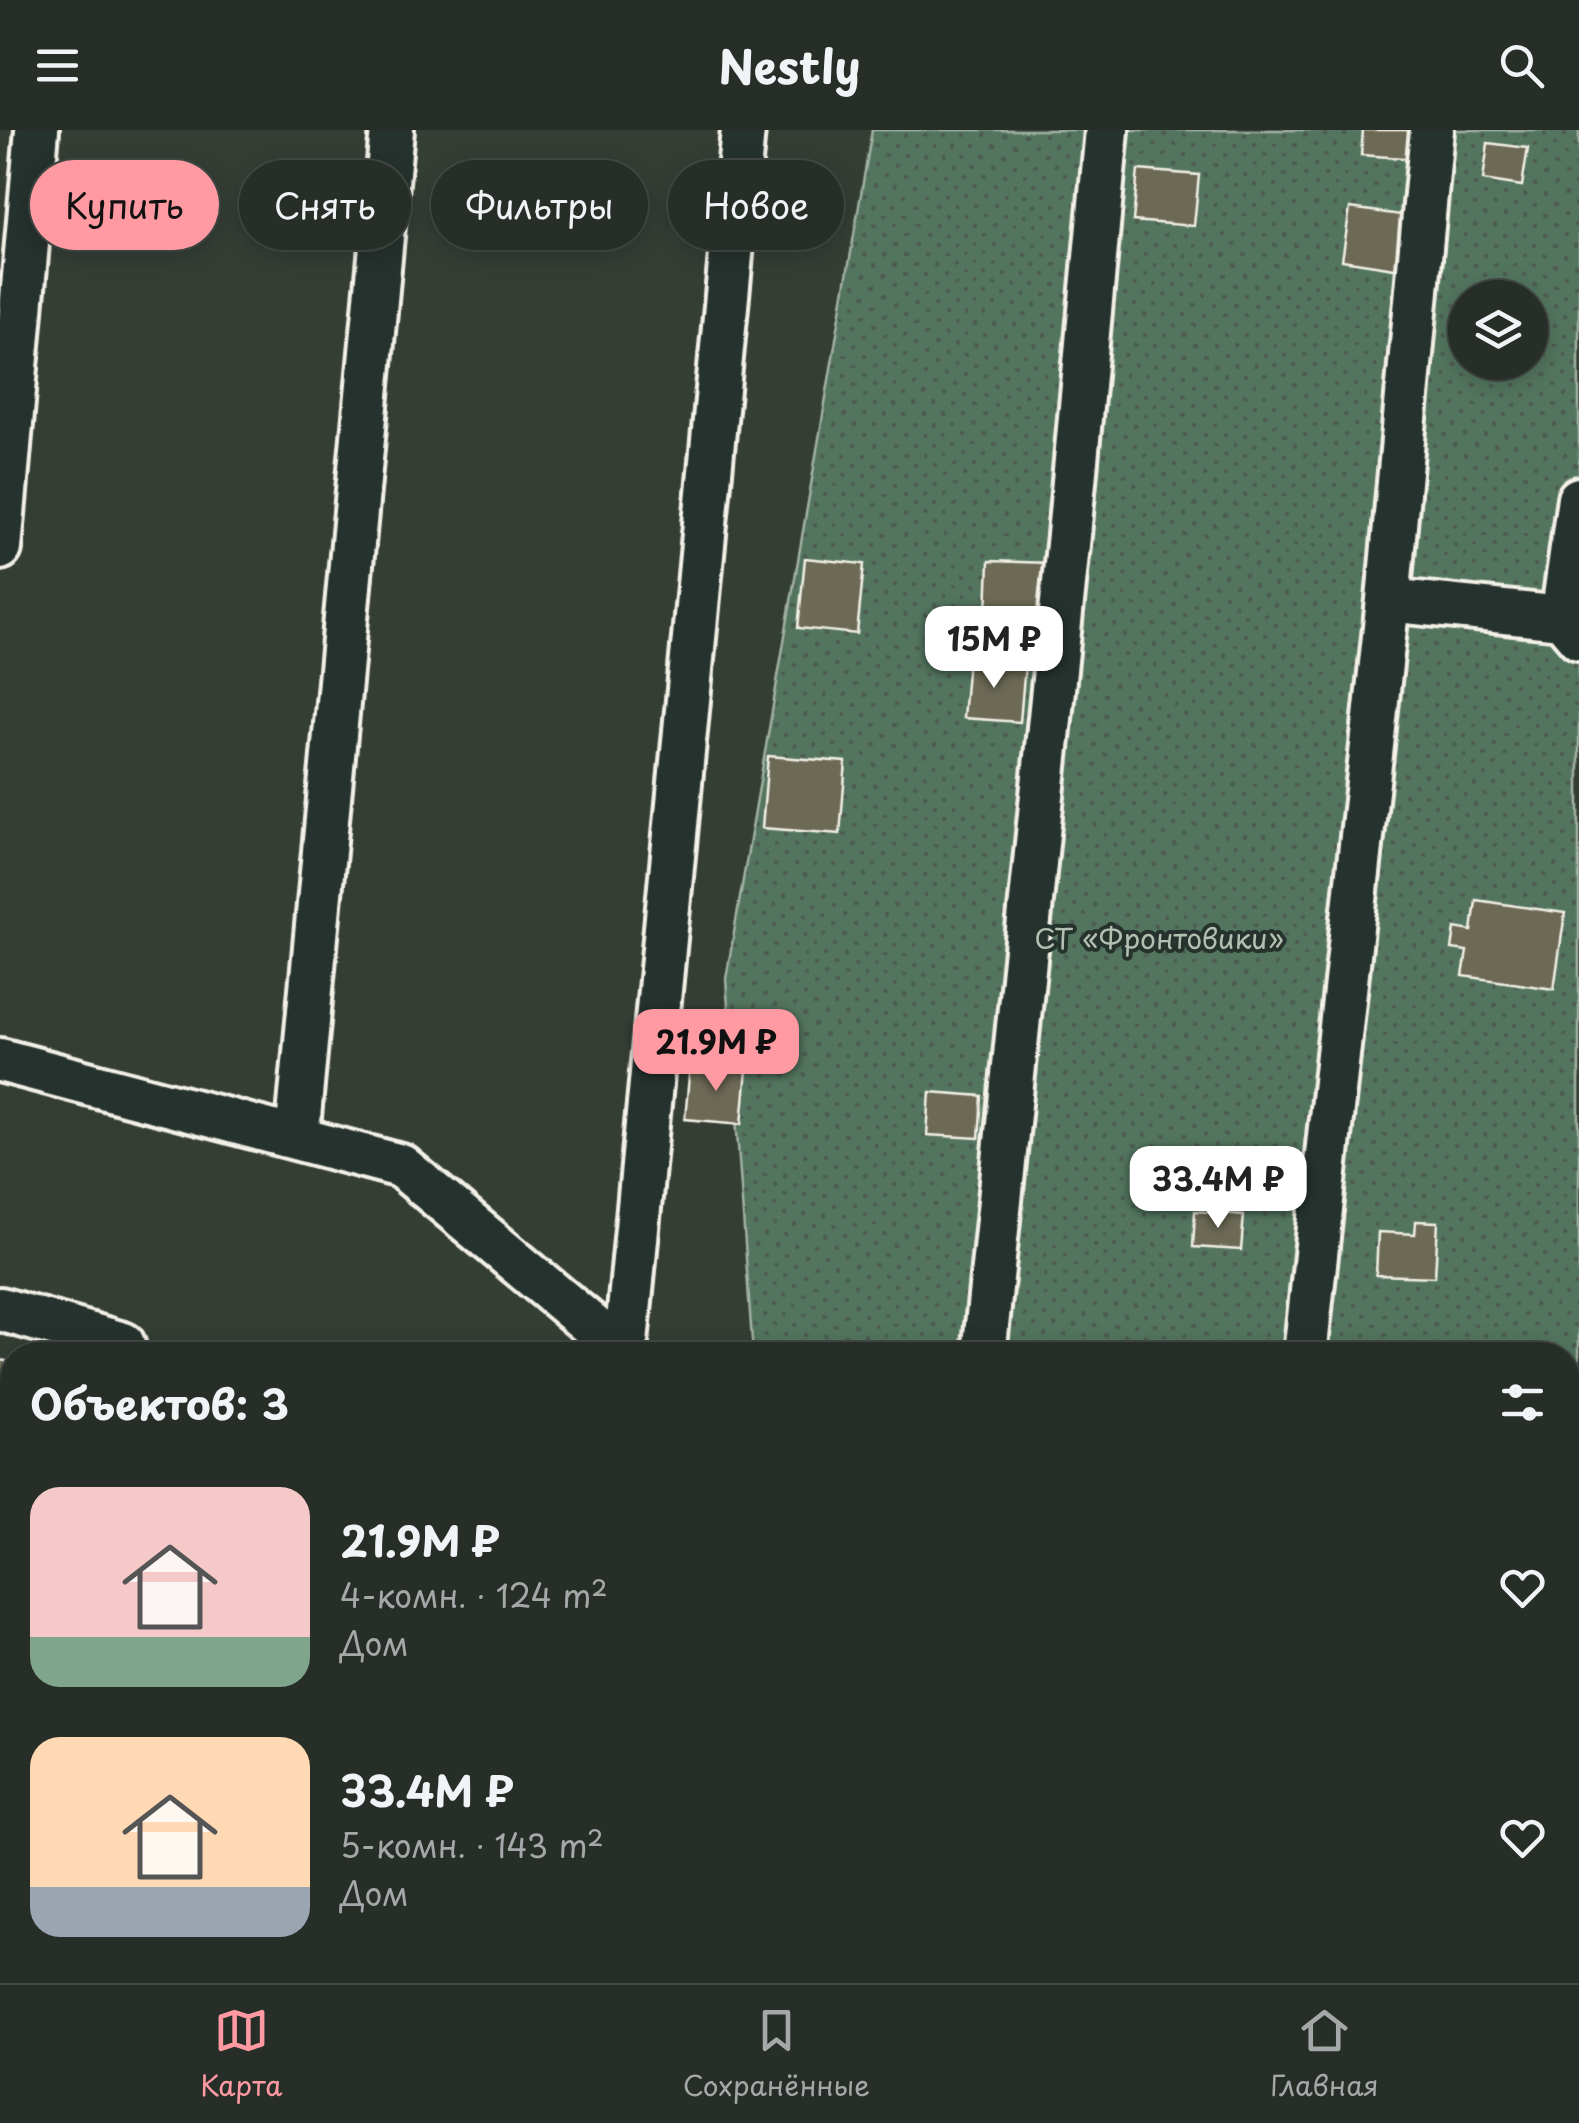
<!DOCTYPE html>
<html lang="ru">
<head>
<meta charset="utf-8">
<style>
	:root { --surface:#272e28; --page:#333a34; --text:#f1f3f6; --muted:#a4a8a8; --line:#434a45; --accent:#ff9aa2 }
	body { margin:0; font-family:"Playpen Sans",sans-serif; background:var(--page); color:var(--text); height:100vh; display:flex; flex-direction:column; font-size:38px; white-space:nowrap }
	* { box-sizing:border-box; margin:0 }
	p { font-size:32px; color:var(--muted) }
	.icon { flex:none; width:55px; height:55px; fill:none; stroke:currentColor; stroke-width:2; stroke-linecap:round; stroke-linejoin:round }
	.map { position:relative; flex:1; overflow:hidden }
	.drawer { position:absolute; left:0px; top:1212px; width:1580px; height:642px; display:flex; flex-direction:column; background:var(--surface); border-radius:40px 40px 0 0; box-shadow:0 5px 25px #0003,0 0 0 2px var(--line) }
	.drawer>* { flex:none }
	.banner { position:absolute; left:30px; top:30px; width:1000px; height:90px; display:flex; gap:20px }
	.controls { position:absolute; left:1448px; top:150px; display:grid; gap:20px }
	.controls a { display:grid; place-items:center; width:100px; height:100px; border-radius:50%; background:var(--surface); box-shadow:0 5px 25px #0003,0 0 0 2px var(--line); font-size:50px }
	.price { position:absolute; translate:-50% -85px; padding:0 22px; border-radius:20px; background:#fff; color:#222; font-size:32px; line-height:65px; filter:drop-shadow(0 2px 5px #0008) }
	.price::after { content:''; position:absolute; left:50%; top:60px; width:30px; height:22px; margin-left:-15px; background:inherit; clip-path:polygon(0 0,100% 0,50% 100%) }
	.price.current { background:var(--accent); color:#111 }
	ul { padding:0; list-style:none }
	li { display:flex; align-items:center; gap:30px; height:250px; padding:0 30px }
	li span { display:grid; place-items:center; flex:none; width:280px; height:200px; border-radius:30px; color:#555 }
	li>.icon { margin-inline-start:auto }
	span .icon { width:120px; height:120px; fill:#fffc; stroke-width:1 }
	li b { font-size:42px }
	h2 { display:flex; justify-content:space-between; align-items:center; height:120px; padding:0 30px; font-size:42px }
	.pill { padding:0 35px; border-radius:45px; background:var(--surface); box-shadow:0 5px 25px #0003,0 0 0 2px var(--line); font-size:35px; line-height:90px }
	.pill.current { background:var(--accent); color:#111 }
	header { display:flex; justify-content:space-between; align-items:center; height:130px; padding:0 30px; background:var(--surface); font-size:45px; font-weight:700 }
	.tabs { display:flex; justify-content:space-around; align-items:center; height:140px; border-top:2px solid var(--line); background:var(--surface); font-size:28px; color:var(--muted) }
	.tabs a { display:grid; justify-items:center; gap:5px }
	.tabs .current { color:var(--accent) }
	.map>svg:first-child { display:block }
	.park { fill:url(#park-dots); stroke:#a3b2a4; stroke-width:2.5; fill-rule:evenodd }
	.building { fill:#6c6a55; stroke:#f4f1e8; stroke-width:2.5 }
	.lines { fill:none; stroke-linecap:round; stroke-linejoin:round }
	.minor-casing { stroke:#f4f1e8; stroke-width:50 }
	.minor { stroke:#26332d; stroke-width:42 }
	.labels { text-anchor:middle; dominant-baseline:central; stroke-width:8; stroke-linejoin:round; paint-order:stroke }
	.park-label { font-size:28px; fill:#b3bfb1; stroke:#26332d }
</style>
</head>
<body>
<header><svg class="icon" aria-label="menu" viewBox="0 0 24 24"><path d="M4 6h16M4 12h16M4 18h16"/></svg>Nestly<svg class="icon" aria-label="search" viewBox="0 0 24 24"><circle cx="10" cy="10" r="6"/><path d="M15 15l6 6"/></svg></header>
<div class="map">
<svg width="1579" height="1853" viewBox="0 0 1579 1853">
	<defs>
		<pattern id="park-dots" width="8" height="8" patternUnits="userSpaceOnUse" patternTransform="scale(2.5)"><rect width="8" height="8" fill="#52745f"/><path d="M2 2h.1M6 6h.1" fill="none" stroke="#4d5c51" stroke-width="1.8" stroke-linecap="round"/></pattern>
	</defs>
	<rect width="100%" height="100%" fill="#343e35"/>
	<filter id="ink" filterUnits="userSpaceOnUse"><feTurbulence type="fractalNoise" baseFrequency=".01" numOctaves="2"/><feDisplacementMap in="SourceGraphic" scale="20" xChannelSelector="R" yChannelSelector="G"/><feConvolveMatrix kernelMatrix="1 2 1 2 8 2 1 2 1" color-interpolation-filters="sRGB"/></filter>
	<g filter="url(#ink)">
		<path class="park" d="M872 0H1579V1796L1568 1790V1225H753L726 849ZM1465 168H1530V232H1465Z"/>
		<path class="building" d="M1363 0H1419L1417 29 1361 25Z
			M1488 13 1528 18 1522 56 1483 50Z
			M1138 40 1199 45 1194 96 1133 91Z
			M1350 78 1409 86 1401 139 1342 130Z
			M805 428 864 434 857 504 798 498Z
			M989 431 1049 433 1046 511 986 509Z
			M968 529 1025 534 1020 592 963 588Z
			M768 626 846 632 840 704 762 698Z
			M1476 770 1565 783 1554 859 1463 846 1467 821 1452 819 1455 798 1472 801Z
			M690 935 747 940 742 994 685 989Z
			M930 962 982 966 979 1008 927 1005Z
			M1195 1081 1244 1085 1241 1120 1193 1117Z
			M1416 1091 1438 1092 1435 1147 1376 1145 1378 1102 1415 1104Z
			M0 1230 12 1232V1297L0 1295Z
			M1568 1470 1579 1471 1578 1514 1568 1513Z
			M674 1842H683L722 1853H672Z"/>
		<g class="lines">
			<g class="minor-casing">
				<path id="minor" d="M0 418 37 0
					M1388 470 1562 488
					M1579 508 1562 488 1579 369
					M0 930 401 1036 627 1225
					M297 1008 392 0
					M0 1179 123 1214 121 1225
					M625 1223 743 0
					M984 1225 1069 405 1107 0
					M1305 1225 1388 470 1432 0
					M1568 1707 1579 1712
					M1568 1769 1579 1773
					M0 1839 12 1776
					M448 1853 451 1842
					M831 1853 834 1842
					M1198 1853 1201 1842
					M1566 1853 1577 1816 1568 1813"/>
			</g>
			<use href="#minor" class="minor"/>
		</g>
	</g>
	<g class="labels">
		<g class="park-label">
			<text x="1159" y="807">СТ «Фронтовики»</text>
		</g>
	</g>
</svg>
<div class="controls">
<a><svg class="icon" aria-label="layers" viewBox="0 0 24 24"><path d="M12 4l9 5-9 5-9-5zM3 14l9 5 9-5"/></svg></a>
</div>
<b class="price" style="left:994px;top:561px">15M ₽</b>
<b class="price current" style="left:716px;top:964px">21.9M ₽</b>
<b class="price" style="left:1218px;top:1101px">33.4M ₽</b>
<div class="banner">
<a class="pill current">Купить</a>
<a class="pill">Снять</a>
<a class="pill">Фильтры</a>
<a class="pill">Новое</a>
</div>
<section class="drawer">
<h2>Объектов: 3<svg class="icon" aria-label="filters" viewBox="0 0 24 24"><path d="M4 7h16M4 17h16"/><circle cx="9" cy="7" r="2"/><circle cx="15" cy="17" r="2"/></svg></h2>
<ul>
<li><span style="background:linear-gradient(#f6c9c9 75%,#7fa58c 0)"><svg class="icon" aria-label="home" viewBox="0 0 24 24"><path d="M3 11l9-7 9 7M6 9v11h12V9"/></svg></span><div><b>21.9M ₽</b><p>4-комн. · 124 m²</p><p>Дом</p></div><svg class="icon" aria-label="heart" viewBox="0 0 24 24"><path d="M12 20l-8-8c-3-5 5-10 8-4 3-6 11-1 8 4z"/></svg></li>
<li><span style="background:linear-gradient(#ffd9b3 75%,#9aa5b1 0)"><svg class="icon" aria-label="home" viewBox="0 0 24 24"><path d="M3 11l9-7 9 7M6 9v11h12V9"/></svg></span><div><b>33.4M ₽</b><p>5-комн. · 143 m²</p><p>Дом</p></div><svg class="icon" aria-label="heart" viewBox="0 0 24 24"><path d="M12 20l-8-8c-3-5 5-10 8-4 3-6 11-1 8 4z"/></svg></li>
</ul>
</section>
</div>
<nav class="tabs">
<a class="current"><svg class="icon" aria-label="map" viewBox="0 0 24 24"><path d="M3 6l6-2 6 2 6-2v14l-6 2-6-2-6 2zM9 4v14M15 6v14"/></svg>Карта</a>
<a><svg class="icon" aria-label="saved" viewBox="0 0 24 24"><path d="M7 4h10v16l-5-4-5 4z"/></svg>Сохранённые</a>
<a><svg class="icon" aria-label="home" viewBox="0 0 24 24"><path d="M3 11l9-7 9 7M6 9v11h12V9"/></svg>Главная</a>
</nav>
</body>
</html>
